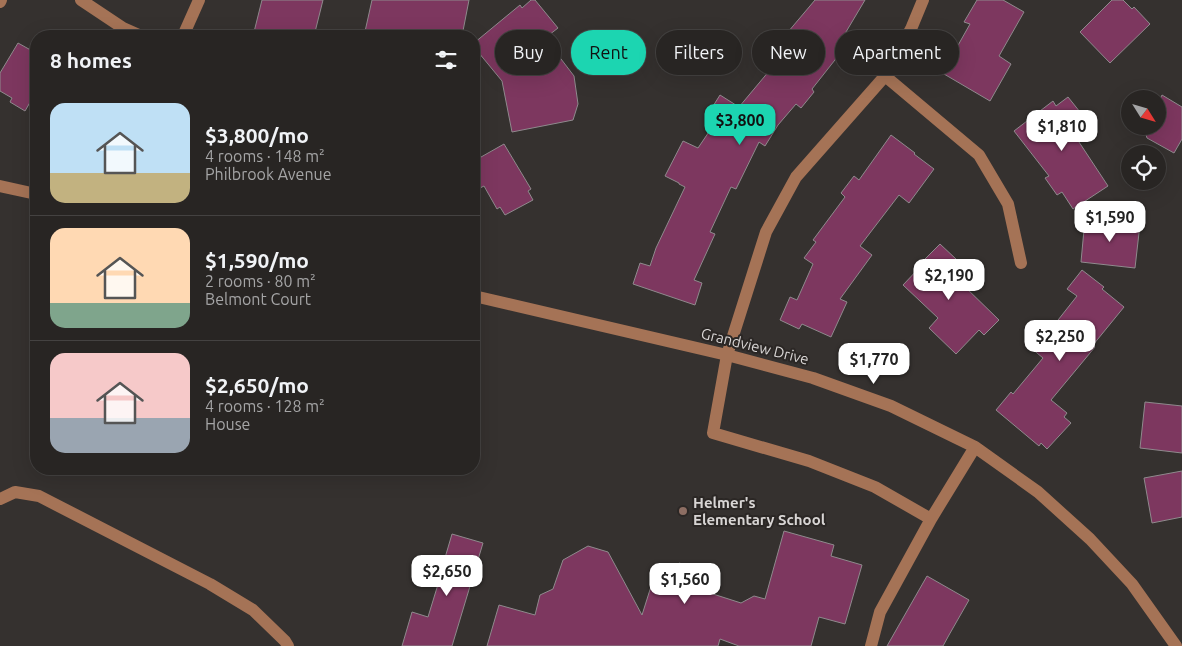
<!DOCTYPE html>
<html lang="en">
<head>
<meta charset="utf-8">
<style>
	:root { --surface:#282523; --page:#343130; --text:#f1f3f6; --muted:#a5a5a6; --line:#444241; --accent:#1cd5b1 }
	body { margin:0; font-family:Ubuntu,sans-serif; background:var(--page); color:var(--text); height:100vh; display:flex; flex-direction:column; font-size:19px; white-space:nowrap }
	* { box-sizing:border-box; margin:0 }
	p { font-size:16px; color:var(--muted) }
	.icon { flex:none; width:28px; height:28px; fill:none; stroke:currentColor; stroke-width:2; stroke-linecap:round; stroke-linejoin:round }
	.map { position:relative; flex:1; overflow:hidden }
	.panel { position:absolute; left:30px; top:30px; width:450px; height:445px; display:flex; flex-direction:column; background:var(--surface); border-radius:20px; box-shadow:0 5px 20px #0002,0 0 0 1px var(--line) }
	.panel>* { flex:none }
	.banner { position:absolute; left:495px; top:30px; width:475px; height:45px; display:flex; gap:10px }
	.needle { width:32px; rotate:127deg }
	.buttons { position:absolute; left:1121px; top:90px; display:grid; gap:10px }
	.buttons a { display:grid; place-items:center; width:45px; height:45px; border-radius:50%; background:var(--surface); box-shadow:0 5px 20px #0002,0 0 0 1px var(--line); font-size:25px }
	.price { position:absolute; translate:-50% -42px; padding:0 11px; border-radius:10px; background:#fff; color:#222; font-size:16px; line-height:32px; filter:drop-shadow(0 1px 2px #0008) }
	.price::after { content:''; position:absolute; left:50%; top:30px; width:15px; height:11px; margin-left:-8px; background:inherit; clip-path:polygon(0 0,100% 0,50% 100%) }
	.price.active { background:var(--accent); color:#111 }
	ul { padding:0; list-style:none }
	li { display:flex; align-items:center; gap:15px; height:125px; padding:0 20px }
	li+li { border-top:1px solid var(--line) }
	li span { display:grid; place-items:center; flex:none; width:140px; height:100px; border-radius:15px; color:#555 }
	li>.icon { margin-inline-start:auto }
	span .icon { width:60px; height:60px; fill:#fffc; stroke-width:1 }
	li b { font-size:21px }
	h2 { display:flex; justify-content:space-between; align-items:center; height:60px; padding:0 20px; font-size:21px }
	.tag { padding:0 18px; border-radius:22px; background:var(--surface); box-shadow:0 5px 20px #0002,0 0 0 1px var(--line); font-size:18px; line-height:45px }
	.tag.active { background:var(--accent); color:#111 }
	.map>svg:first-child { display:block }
	.building { fill:#7d375f; stroke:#8f8a8d }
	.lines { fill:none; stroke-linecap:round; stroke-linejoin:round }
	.minor { stroke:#a57356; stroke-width:12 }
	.education-dot { fill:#8d6e63; stroke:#2b2725; stroke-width:2 }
	.labels { text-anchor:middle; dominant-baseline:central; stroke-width:4; stroke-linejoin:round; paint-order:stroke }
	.street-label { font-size:15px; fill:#d8d5d4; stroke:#2b2725 }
	.poi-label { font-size:15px; font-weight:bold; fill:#d8d5d4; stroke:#2b2725; text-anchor:start }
</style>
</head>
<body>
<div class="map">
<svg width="1182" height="646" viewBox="0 0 1182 646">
	<rect width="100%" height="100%" fill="#35312f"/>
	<path class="building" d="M262 0H323L315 32 309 31 308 36H253Z
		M372 0H469L462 36H364Z
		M531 0H535L558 28 545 38 574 76 578 104 573 120 512 132 502 81 474 47V43L520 5 522 8Z
		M815 0H865L840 42 846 46 812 89 814 92 801 108 796 104 778 125 765 146 759 142 736 189 731 187 710 232 715 234 694 280 702 283 695 305 633 284 640 263 650 266 656 248 685 187 679 184V183L665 176 683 141 698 148 719 117 710 111 720 95 739 107 785 52 777 45Z
		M977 0H1003L1024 12 999 56 1011 64 990 101 944 74 954 57 952 56 970 24 964 22Z
		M1112 0H1123L1132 9 1134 7 1150 24 1110 63 1080 32Z
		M18 43 36 53V92L25 111 10 102 12 98 0 91V73Z
		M1151 94 1160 99 1162 95 1182 107V139L1174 153 1147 138 1143 126H1158V99H1148Z
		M1068 97 1084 117 1076 123 1084 133 1077 139 1108 186 1073 209 1062 192 1057 195 1045 178 1049 176 1014 131 1053 101 1056 106Z
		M891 135 915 153 914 154 934 169 909 203 899 195 860 246 872 255 840 299 847 302 831 337 802 324 799 329 780 320 790 297 797 300 813 264 804 258 816 242 813 240 845 197 841 193 854 176 859 180Z
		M504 144 531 189 528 191 533 200 505 215 500 207 497 209 484 186 474 191V161Z
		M1085 219 1140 224 1135 268 1081 262Z
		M940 244 956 259 948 267 963 282 961 283 999 320 984 335 979 330 956 354 929 328 938 318 903 285 920 267 919 265Z
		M1082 270 1104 287 1102 289 1124 307 1093 345 1095 347 1051 400 1067 413 1064 417 1071 423 1047 449 1041 443 1039 446 996 410 1011 392 1013 394 1043 358 1031 348 1044 332 1047 334 1077 296 1067 289Z
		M1145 402 1182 406V453L1140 448Z
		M1182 471V517L1152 523 1144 478Z
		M784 531 834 545 831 556 862 565 845 624 819 617 811 646H739L720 639 718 646H487L499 605 535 615 540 595 553 589 563 560 588 546 608 552 642 615 654 577 673 583 679 563 700 569 713 594 741 603 754 596 765 599Z
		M452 534 483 543 452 646H402L412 612 428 617 443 568H442Z
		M927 576 969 600 949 635 943 646H887Z"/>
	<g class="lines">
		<path class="minor" d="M81 0 123 28 141 36
			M923 0 911 29 885 76 796 177 766 232 727 355 713 433 809 461 875 487 931 519
			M0 2 1 0
			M183 36 199 0
			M885 76 979 155 1008 204 1021 263
			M0 186 36 194
			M474 296 727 355 813 378 891 406 975 447 1038 492 1090 539 1132 584 1176 646
			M0 499 15 492 39 496 210 584 253 610 285 641 288 646
			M871 646 880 612 931 519 975 447"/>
	</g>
	<circle class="education-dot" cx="683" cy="511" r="5"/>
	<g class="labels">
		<g class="street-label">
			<text transform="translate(755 346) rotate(14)">Grandview Drive</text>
		</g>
		<g class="poi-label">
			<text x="693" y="502">Helmer's<tspan x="693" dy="17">Elementary School</tspan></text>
		</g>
	</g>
</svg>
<div class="buttons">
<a><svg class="needle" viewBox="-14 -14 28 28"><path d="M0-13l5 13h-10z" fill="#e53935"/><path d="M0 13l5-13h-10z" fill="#a5a5a6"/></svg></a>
<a><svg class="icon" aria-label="locate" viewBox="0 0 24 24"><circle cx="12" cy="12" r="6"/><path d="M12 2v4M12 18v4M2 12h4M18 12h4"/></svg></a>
</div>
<b class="price active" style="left:740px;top:146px">$3,800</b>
<b class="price" style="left:1062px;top:152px">$1,810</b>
<b class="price" style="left:1110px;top:243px">$1,590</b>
<b class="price" style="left:949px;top:301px">$2,190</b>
<b class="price" style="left:1060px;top:362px">$2,250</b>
<b class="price" style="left:874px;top:385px">$1,770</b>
<b class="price" style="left:447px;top:597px">$2,650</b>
<b class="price" style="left:685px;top:605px">$1,560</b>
<div class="banner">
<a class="tag">Buy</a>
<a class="tag active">Rent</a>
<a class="tag">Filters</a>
<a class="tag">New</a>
<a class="tag">Apartment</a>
</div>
<section class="panel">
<h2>8 homes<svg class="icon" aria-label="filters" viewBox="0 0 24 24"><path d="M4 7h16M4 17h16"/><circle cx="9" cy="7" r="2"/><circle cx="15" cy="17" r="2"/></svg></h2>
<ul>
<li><span style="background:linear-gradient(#bfe0f5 70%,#c2b280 0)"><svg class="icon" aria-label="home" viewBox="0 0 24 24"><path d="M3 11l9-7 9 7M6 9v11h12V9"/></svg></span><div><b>$3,800/mo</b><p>4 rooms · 148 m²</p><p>Philbrook Avenue</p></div></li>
<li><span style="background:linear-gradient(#ffd9b3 75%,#7fa58c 0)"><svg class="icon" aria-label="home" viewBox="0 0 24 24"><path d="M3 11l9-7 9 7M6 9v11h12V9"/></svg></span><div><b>$1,590/mo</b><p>2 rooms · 80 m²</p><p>Belmont Court</p></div></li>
<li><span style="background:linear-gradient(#f6c9c9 65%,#9aa5b1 0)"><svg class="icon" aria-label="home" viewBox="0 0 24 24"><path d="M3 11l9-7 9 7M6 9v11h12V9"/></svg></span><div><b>$2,650/mo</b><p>4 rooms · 128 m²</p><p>House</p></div></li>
</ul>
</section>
</div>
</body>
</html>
